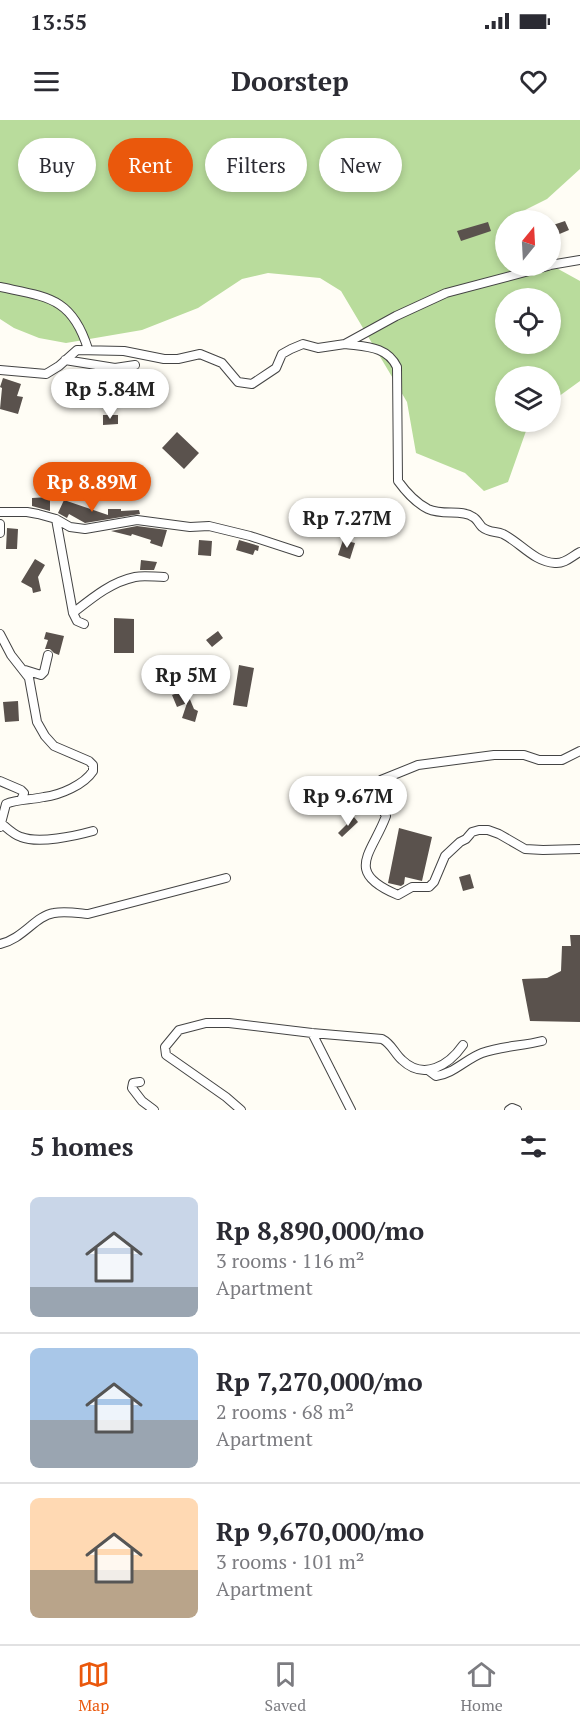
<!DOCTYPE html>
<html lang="en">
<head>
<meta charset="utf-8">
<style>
	:root { --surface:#fff; --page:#f7f7f7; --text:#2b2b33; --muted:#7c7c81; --line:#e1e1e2; --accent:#ea580c }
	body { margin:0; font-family:"PT Serif",serif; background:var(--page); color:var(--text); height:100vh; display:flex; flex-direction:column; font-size:22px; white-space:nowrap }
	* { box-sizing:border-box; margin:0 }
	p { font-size:20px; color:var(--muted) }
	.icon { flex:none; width:33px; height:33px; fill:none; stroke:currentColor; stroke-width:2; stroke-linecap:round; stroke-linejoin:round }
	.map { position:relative; height:990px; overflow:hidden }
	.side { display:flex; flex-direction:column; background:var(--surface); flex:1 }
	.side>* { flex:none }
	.hud { position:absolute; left:18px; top:18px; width:544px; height:54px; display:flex; gap:12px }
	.needle { width:39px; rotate:18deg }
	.buttons { position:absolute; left:495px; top:90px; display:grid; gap:12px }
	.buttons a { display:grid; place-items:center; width:66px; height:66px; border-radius:50%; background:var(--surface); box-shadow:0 3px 9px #0003; font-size:30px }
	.price { position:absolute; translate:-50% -51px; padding:0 14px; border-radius:21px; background:#fff; color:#222; font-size:20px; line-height:39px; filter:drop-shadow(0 2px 3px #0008) }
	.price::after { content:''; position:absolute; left:50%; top:36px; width:18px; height:14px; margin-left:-9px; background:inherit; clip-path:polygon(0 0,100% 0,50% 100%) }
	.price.current { background:var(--accent); color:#fff }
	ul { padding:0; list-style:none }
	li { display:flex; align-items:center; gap:18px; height:150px; padding:0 30px }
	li+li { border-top:2px solid var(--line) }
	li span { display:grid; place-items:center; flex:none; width:168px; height:120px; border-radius:9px; color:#555 }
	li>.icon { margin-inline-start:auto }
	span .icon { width:72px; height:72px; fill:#fffc; stroke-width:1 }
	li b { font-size:26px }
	h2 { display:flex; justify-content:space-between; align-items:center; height:72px; padding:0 30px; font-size:26px }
	.pill { padding:0 21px; border-radius:27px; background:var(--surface); box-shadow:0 3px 9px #0003; font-size:21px; line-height:54px }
	.pill.current { background:var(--accent); color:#fff }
	.status { display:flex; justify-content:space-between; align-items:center; height:42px; padding:0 30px; background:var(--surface); direction:ltr }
	.status svg { height:16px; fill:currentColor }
	header { display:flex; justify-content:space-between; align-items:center; height:78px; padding:0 30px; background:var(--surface); font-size:27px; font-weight:800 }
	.dock { display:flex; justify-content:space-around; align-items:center; height:84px; border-top:2px solid var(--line); background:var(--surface); font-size:16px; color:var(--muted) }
	.dock a { display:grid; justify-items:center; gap:3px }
	.dock .current { color:var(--accent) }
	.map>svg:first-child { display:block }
	.forest { fill:#b9dc9c; fill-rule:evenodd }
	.building { fill:#5a524d }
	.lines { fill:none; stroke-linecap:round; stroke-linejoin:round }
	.minor-casing { stroke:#444; stroke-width:10 }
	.minor { stroke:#fff; stroke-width:8 }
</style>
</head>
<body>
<div class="status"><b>13:55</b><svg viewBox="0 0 49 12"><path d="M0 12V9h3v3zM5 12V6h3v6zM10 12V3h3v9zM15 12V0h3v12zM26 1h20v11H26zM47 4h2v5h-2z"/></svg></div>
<header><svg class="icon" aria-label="menu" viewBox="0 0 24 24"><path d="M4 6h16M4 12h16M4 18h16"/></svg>Doorstep<svg class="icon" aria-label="heart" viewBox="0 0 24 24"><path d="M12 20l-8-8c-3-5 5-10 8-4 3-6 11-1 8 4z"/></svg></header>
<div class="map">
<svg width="580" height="990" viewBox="0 0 580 990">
	<rect width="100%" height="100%" fill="#fffdf5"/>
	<path class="forest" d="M0 0H580V49L547 79 523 91 517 100H506V146L551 145 580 161V261L551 282 550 256H506V302H532L526 311 508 362 484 371 465 353 416 333 407 282 341 171 320 158 268 153 242 159 198 188 142 210 66 223 39 218 14 208 0 199ZM506 178H550V224H506Z"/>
	<path class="building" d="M565 101 569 110 550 118V106Z
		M488 102 491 111 461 121 457 111Z
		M140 249 142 260 111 267 109 257Z
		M3 258 21 264 17 276 23 277 18 294 0 289 2 268 0 267Z
		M103 295H118V304L103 305Z
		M177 312 199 333 184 349 162 328Z
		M78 342V352H60V343Z
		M59 363 91 366V377L65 376 67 373H58Z
		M50 377V391L32 386V378Z
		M64 380 108 395V389H121V391L139 390 140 394 85 403 69 394 67 398 58 393Z
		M137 406 167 410 162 427 150 423 151 420 132 414 131 416 111 411Z
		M7 408 18 409 17 429H6Z
		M199 420 212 421 211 436 198 435Z
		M239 420 259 426 258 431 255 430 253 435 236 430Z
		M343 420 355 423 350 439 338 435Z
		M35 439 45 445 38 457 41 471 33 473 32 468 21 462Z
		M141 440 157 442 154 450H140Z
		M114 498 134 499V533H114Z
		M218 511 223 518 212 527 206 520Z
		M46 512 64 516 59 535 54 533 50 529H45L48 520 44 519Z
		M239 545 254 548 247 587 233 585Z
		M186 570 194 589 198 591 195 602 182 598 187 583 177 587 172 575Z
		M18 581 19 601 5 602 3 582Z
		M354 697 358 702 342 717 338 713Z
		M399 708 432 717 422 761 405 757 404 764 401 766 388 763Z
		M470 754 474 768 463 771 459 757Z
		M570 815H580V902L530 901 522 859 547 858 561 851 562 826H571Z"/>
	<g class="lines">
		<g class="minor-casing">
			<path id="minor" d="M550 145 580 140
				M0 167C47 177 72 177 88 229
				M345 224C366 227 387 226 397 247L398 361C406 372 416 383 428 389 443 396 462 389 473 397 477 399 479 404 482 407 489 413 496 411 503 414 521 423 534 442 555 443 565 444 572 436 580 432
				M65 240 115 248 135 245
				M0 250 46 254 59 246 77 230 124 231 164 239H178L200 234 222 243 238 262 252 264 276 248 282 234 291 229 303 224 318 228 345 224 396 196 446 173 548 146
				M0 392H27L38 394 56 399 70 407 85 409 137 400 190 407 209 406 250 416 299 432
				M56 399 73 493 77 501 84 504
				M0 404V413
				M73 493C92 478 111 462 135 457 144 455 155 457 164 457
				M0 514 11 535 29 558 37 602 45 616 54 626 89 641 93 645V651C84 665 60 675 44 677 31 680 17 679 6 684L0 707
				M25 550 41 555 44 552 48 535
				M580 631 562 640H539L524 635H494L418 645 381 660 377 680 386 696C372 734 343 752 398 775L412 767H429L434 762 445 736 460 722 466 719 472 712 479 710H488L499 714 525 729 543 730 580 729
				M0 661 21 670 24 673 21 680
				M1 703C7 708 14 715 21 717 39 724 75 716 93 711
				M0 824C23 819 35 796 54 793 65 791 77 793 88 794L226 758
				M312 913 351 990
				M428 950 436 956C453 954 466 939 482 933 501 926 523 926 542 921
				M140 962 133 963 132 968 142 981 154 990
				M241 990 226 977 166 935 165 927 179 910 206 903H229L312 913 382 919C392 924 394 933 402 940 424 961 449 945 463 925
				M509 990 512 988 517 990"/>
		</g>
		<use href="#minor" class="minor"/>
	</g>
</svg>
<div class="buttons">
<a><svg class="needle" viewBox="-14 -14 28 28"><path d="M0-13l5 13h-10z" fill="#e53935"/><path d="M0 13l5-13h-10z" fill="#7c7c81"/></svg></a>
<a><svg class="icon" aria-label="locate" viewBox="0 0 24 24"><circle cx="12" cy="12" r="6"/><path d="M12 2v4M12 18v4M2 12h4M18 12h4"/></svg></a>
<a><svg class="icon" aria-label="layers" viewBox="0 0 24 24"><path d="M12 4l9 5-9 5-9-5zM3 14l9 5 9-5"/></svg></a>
</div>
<b class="price" style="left:110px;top:300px">Rp 5.84M</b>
<b class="price current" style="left:92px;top:393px">Rp 8.89M</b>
<b class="price" style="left:347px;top:429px">Rp 7.27M</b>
<b class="price" style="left:186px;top:586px">Rp 5M</b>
<b class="price" style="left:348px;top:707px">Rp 9.67M</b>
<div class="hud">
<a class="pill">Buy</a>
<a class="pill current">Rent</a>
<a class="pill">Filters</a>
<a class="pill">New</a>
</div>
</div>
<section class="side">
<h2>5 homes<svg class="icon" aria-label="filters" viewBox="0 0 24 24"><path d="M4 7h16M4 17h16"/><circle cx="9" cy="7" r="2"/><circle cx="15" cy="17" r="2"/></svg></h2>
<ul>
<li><span style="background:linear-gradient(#c9d6e8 75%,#9aa5b1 0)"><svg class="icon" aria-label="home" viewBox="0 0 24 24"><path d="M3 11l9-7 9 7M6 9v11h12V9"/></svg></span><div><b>Rp 8,890,000/mo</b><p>3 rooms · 116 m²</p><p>Apartment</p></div></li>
<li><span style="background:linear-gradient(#a9c7e8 60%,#9aa5b1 0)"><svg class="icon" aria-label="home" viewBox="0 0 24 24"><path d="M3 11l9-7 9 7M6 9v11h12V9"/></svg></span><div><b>Rp 7,270,000/mo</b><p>2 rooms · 68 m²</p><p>Apartment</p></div></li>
<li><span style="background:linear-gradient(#ffd9b3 60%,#b9a48a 0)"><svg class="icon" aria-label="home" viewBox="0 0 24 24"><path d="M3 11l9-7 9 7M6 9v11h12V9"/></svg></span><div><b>Rp 9,670,000/mo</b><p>3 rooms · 101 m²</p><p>Apartment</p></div></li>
</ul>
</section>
<nav class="dock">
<a class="current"><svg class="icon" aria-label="map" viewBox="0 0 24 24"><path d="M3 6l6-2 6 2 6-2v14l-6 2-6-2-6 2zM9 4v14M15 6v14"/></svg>Map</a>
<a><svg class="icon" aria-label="saved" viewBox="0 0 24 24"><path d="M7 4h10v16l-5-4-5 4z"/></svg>Saved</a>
<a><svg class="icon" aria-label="home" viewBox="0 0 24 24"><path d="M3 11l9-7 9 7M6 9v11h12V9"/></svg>Home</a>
</nav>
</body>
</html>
